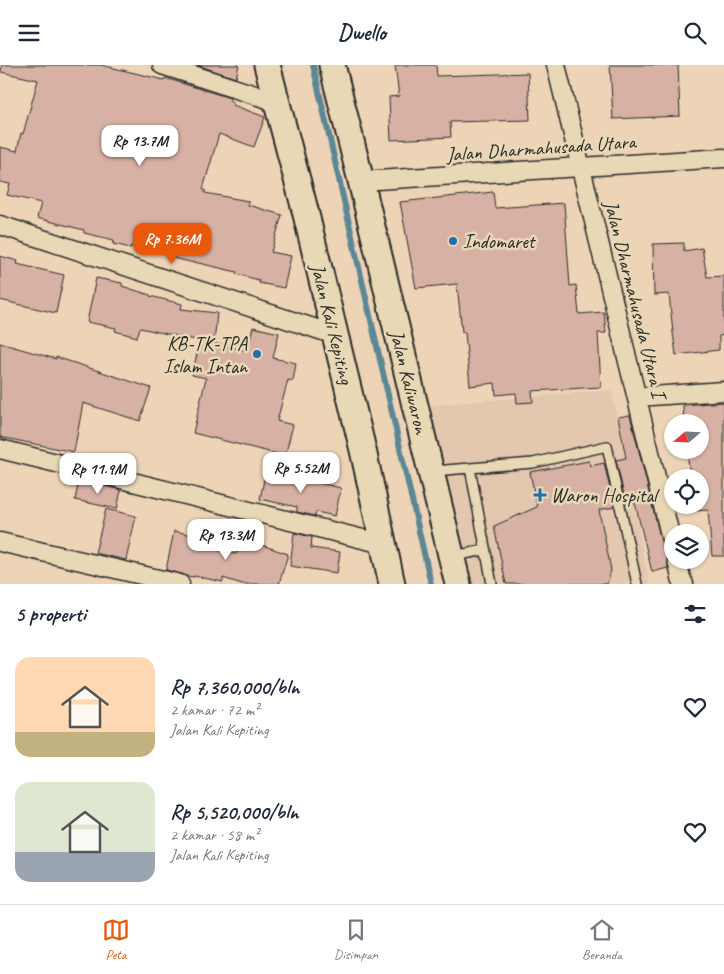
<!DOCTYPE html>
<html lang="id">
<head>
<meta charset="utf-8">
<style>
	:root { --surface:#fff; --page:#f6f6f7; --text:#1f2937; --muted:#747a83; --line:#e0e1e3; --accent:#ea580c }
	body { margin:0; font-family:Caveat,sans-serif; background:var(--page); color:var(--text); height:100vh; display:flex; flex-direction:column; font-size:19px; white-space:nowrap }
	* { box-sizing:border-box; margin:0 }
	p { font-size:16px; color:var(--muted) }
	.icon { flex:none; width:28px; height:28px; fill:none; stroke:currentColor; stroke-width:2; stroke-linecap:round; stroke-linejoin:round }
	.map { position:relative; height:519px; overflow:hidden }
	.drawer { display:flex; flex-direction:column; background:var(--surface); flex:1 }
	.drawer>* { flex:none }
	.needle { width:32px; rotate:251deg }
	.fabs { position:absolute; left:664px; top:349px; display:grid; gap:10px }
	.fabs a { display:grid; place-items:center; width:45px; height:45px; border-radius:50%; background:var(--surface); box-shadow:0 1px 4px #0004; font-size:25px }
	.price { position:absolute; translate:-50% -42px; padding:0 11px; border-radius:10px; background:#fff; color:#222; font-size:16px; line-height:32px; filter:drop-shadow(0 1px 2px #0008) }
	.price::after { content:''; position:absolute; left:50%; top:30px; width:15px; height:11px; margin-left:-8px; background:inherit; clip-path:polygon(0 0,100% 0,50% 100%) }
	.price.active { background:var(--accent); color:#fff }
	ul { padding:0; list-style:none }
	li { display:flex; align-items:center; gap:15px; height:125px; padding:0 15px }
	li span { display:grid; place-items:center; flex:none; width:140px; height:100px; border-radius:15px; color:#555 }
	li>.icon { margin-inline-start:auto }
	span .icon { width:60px; height:60px; fill:#fffc; stroke-width:1 }
	li b { font-size:21px }
	h2 { display:flex; justify-content:space-between; align-items:center; height:60px; padding:0 15px; font-size:21px }
	header { display:flex; justify-content:space-between; align-items:center; height:65px; padding:0 15px; background:var(--surface); font-size:22px; font-weight:700 }
	.menu { display:flex; justify-content:space-around; align-items:center; height:70px; border-top:1px solid var(--line); background:var(--surface); font-size:14px; color:var(--muted) }
	.menu a { display:grid; justify-items:center; gap:2px }
	.menu .active { color:var(--accent) }
	.map>svg:first-child { display:block }
	.built { fill:#e3c7af }
	.lines { fill:none; stroke-linecap:round; stroke-linejoin:round }
	.stream { stroke:#5b8795; stroke-width:6 }
	.building { fill:#d8b1a5; stroke:#2b2b2b }
	.service-casing { stroke:#2b2b2b; stroke-width:12 }
	.minor-casing { stroke:#2b2b2b; stroke-width:21 }
	.secondary-casing { stroke:#2b2b2b; stroke-width:29 }
	.service { stroke:#e9d8b5; stroke-width:9 }
	.minor { stroke:#e9d8b5; stroke-width:18 }
	.secondary { stroke:#e9d8b5; stroke-width:25 }
	.poi-dot { fill:#1f6fb2; stroke:#e9d8b5; stroke-width:2 }
	.labels { text-anchor:middle; dominant-baseline:central; stroke-width:5; stroke-linejoin:round; paint-order:stroke }
	.street-label { font-size:20px; fill:#2b2b2b; stroke:#e9d8b5 }
	.poi-label { font-size:20px; fill:#2b2b2b; stroke:#e9d8b5; text-anchor:start }
</style>
</head>
<body>
<header><svg class="icon" aria-label="menu" viewBox="0 0 24 24"><path d="M4 6h16M4 12h16M4 18h16"/></svg>Dwello<svg class="icon" aria-label="search" viewBox="0 0 24 24"><circle cx="10" cy="10" r="6"/><path d="M15 15l6 6"/></svg></header>
<div class="map">
<svg width="724" height="519" viewBox="0 0 724 519">
	<rect width="100%" height="100%" fill="#eed4b7"/>
	<filter id="ink" filterUnits="userSpaceOnUse"><feTurbulence type="fractalNoise" baseFrequency=".02" numOctaves="2"/><feDisplacementMap in="SourceGraphic" scale="10" xChannelSelector="R" yChannelSelector="G"/><feConvolveMatrix kernelMatrix="1 2 1 2 8 2 1 2 1" color-interpolation-filters="sRGB"/></filter>
	<g filter="url(#ink)">
		<path class="built" d="M612 325 649 519H468L429 340Z"/>
		<g class="lines">
			<path class="stream" d="M313 0 431 519"/>
		</g>
		<path class="building" d="M2 0H101L164 15 165 13 230 33V37H233V40L265 52 254 82 219 69 203 124 205 125V128L248 136V140L282 150 271 187 291 191 284 223 259 218V215L236 209 237 207 194 197V198L173 193 174 190 132 180 131 183 113 179 114 175 84 168V165L37 153 41 138 7 130 10 119 0 117V82L17 86 21 68 23 69 38 15 1 7Z
			M197 0H239L236 13Z
			M395 0H436L437 11 528 8 530 55 450 57 451 72 391 75 389 32 399 31Z
			M610 0H678L680 51 613 54Z
			M493 127 495 143 564 138 570 221 576 220 579 249 604 247 606 268H598L601 322 532 326 533 337 517 338 516 328 496 330 495 318 470 321 465 267H462L457 219 416 223 400 137Z
			M684 178V186L702 183 707 212 724 211V270L719 271V285L676 290 673 268 669 229 654 230 653 179Z
			M0 191 18 196 17 199 64 210 56 248 0 235Z
			M96 213 122 218V221L150 230V231L182 239 181 244 217 248 214 278 247 286 253 262 279 268 273 293 296 298 293 316 288 315 277 356 293 360 285 391 193 368 206 313 192 310 200 276 140 263 137 272 115 266 116 263 87 257Z
			M0 278 56 294V292L151 323 140 356 83 338 74 387 0 372Z
			M724 337V491H712L708 445 693 446V440H700V412H690L687 385H700V358H684L683 340Z
			M630 350 662 480 664 485 669 489 667 492 668 503 652 507 635 438 626 439 616 395 626 393 618 352Z
			M589 396 590 401 604 398 614 442 599 445 611 505 607 519H506L494 461 537 442 530 407Z
			M266 405 341 423 335 451 316 447 315 451 297 447V442L260 434Z
			M79 415 121 425 117 444 75 435Z
			M106 444 136 451 126 495 95 488Z
			M174 466 202 472 201 481 236 489 241 473 288 489 279 519H242L223 513V517L194 511V512L187 511 182 509 166 505Z
			M294 468 312 472 311 483 340 487 337 508 290 501Z"/>
		<g class="lines">
			<g class="service-casing">
				<path id="service" d="M470 403 492 519
					M433 406 533 398 607 381 637 519
					M454 491 485 485"/>
			</g>
			<g class="minor-casing">
				<path id="minor" d="M162 0 277 37
					M556 0 672 478
					M361 116 724 93
					M0 160 335 270
					M637 332 724 326
					M0 384 383 479
					M0 477 180 519
					M677 495 681 513 684 519"/>
			</g>
			<g class="secondary-casing">
				<path id="secondary" d="M267 0 304 141 363 385 392 519
					M332 0 361 116 458 519"/>
			</g>
			<use href="#service" class="service"/>
			<use href="#minor" class="minor"/>
			<use href="#secondary" class="secondary"/>
		</g>
	</g>
	<g class="poi-dot">
		<circle cx="453" cy="176" r="5"/>
		<circle cx="257" cy="289" r="5"/>
		<path d="M537.5 422.5h5v5h5v5h-5v5h-5v-5h-5v-5h5z"/>
	</g>
	<g class="labels">
		<g class="street-label">
			<text transform="translate(541 83) rotate(-4)">Jalan Dharmahusada Utara</text>
			<text transform="translate(635 234) rotate(76)">Jalan Dharmahusada Utara I</text>
			<text transform="translate(332 259) rotate(76)">Jalan Kali Kepiting</text>
			<text transform="translate(409 317) rotate(76)">Jalan Kaliwaron</text>
		</g>
		<g class="poi-label">
			<text x="463" y="176">Indomaret</text>
			<text x="247" y="278" text-anchor="end">KB-TK-TPA<tspan x="247" dy="23">Islam Intan</tspan></text>
			<text x="551" y="430">Waron Hospital</text>
		</g>
	</g>
</svg>
<div class="fabs">
<a><svg class="needle" viewBox="-14 -14 28 28"><path d="M0-13l5 13h-10z" fill="#e53935"/><path d="M0 13l5-13h-10z" fill="#747a83"/></svg></a>
<a><svg class="icon" aria-label="locate" viewBox="0 0 24 24"><circle cx="12" cy="12" r="6"/><path d="M12 2v4M12 18v4M2 12h4M18 12h4"/></svg></a>
<a><svg class="icon" aria-label="layers" viewBox="0 0 24 24"><path d="M12 4l9 5-9 5-9-5zM3 14l9 5 9-5"/></svg></a>
</div>
<b class="price" style="left:140px;top:102px">Rp 13.7M</b>
<b class="price active" style="left:172px;top:200px">Rp 7.36M</b>
<b class="price" style="left:301px;top:429px">Rp 5.52M</b>
<b class="price" style="left:98px;top:430px">Rp 11.9M</b>
<b class="price" style="left:226px;top:496px">Rp 13.3M</b>
</div>
<section class="drawer">
<h2>5 properti<svg class="icon" aria-label="filters" viewBox="0 0 24 24"><path d="M4 7h16M4 17h16"/><circle cx="9" cy="7" r="2"/><circle cx="15" cy="17" r="2"/></svg></h2>
<ul>
<li><span style="background:linear-gradient(#ffd9b3 75%,#c2b280 0)"><svg class="icon" aria-label="home" viewBox="0 0 24 24"><path d="M3 11l9-7 9 7M6 9v11h12V9"/></svg></span><div><b>Rp 7,360,000/bln</b><p>2 kamar · 72 m²</p><p>Jalan Kali Kepiting</p></div><svg class="icon" aria-label="heart" viewBox="0 0 24 24"><path d="M12 20l-8-8c-3-5 5-10 8-4 3-6 11-1 8 4z"/></svg></li>
<li><span style="background:linear-gradient(#dfe7d0 70%,#9aa5b1 0)"><svg class="icon" aria-label="home" viewBox="0 0 24 24"><path d="M3 11l9-7 9 7M6 9v11h12V9"/></svg></span><div><b>Rp 5,520,000/bln</b><p>2 kamar · 58 m²</p><p>Jalan Kali Kepiting</p></div><svg class="icon" aria-label="heart" viewBox="0 0 24 24"><path d="M12 20l-8-8c-3-5 5-10 8-4 3-6 11-1 8 4z"/></svg></li>
</ul>
</section>
<nav class="menu">
<a class="active"><svg class="icon" aria-label="map" viewBox="0 0 24 24"><path d="M3 6l6-2 6 2 6-2v14l-6 2-6-2-6 2zM9 4v14M15 6v14"/></svg>Peta</a>
<a><svg class="icon" aria-label="saved" viewBox="0 0 24 24"><path d="M7 4h10v16l-5-4-5 4z"/></svg>Disimpan</a>
<a><svg class="icon" aria-label="home" viewBox="0 0 24 24"><path d="M3 11l9-7 9 7M6 9v11h12V9"/></svg>Beranda</a>
</nav>
</body>
</html>
